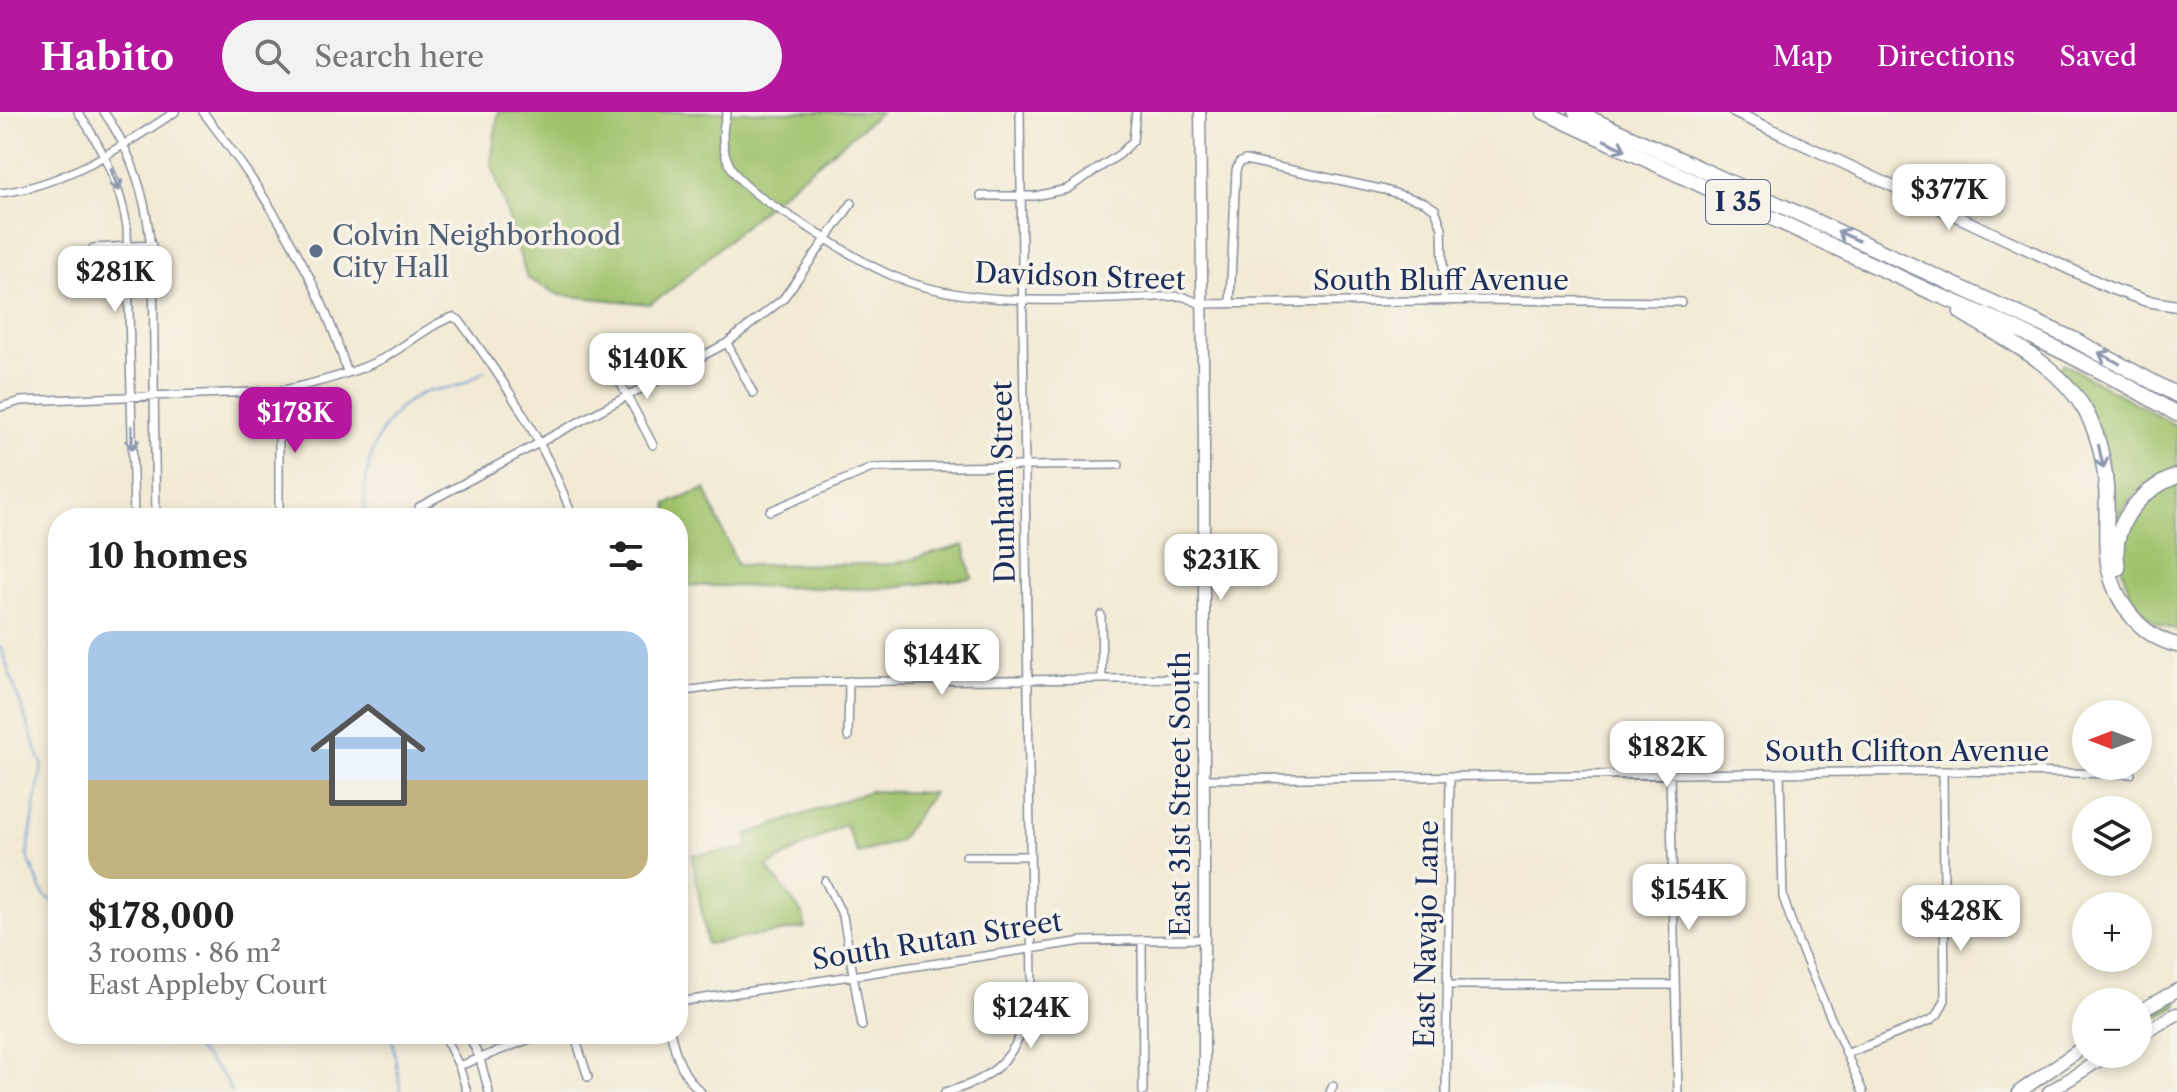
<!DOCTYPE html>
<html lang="en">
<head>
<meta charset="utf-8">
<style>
	:root { --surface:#fff; --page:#f2f2f2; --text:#222; --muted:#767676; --accent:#b5179e }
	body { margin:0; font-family:"Libre Caslon Text",serif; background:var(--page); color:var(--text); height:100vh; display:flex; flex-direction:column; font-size:30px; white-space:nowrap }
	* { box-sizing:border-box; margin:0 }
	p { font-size:26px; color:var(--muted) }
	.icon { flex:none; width:44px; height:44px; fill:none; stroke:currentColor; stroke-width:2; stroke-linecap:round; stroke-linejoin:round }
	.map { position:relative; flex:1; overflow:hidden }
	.panel { position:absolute; left:48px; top:396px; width:640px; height:536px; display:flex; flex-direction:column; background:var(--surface); border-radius:32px; box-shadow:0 4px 12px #0003 }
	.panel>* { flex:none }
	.needle { width:52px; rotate:270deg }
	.tools { position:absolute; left:2072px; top:588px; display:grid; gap:16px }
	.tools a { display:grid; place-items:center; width:80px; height:80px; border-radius:50%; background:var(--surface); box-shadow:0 4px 12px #0003; font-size:40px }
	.price { position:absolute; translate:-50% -68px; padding:0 18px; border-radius:16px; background:#fff; color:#222; font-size:26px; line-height:52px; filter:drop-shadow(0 2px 4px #0008) }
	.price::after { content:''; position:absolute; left:50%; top:48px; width:24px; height:18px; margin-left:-12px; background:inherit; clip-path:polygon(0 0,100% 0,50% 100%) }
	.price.on { background:var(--accent); color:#fff }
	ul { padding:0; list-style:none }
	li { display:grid; align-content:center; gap:16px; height:424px; padding:0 40px }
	li span { display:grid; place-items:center; height:248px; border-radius:24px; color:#555 }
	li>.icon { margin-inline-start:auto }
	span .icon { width:144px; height:144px; fill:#fffc; stroke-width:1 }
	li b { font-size:34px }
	h2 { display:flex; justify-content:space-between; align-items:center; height:96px; padding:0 40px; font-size:34px }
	header { display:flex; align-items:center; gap:48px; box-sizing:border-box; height:112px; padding:0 40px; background:var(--accent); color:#fff }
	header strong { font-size:38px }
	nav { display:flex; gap:44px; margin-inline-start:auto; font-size:28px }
	.search { width:560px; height:72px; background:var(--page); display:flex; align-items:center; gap:20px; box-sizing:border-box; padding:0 28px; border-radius:44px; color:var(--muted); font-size:30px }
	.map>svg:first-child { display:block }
	.green { fill:#9fc26b; stroke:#5d7864; stroke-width:2 }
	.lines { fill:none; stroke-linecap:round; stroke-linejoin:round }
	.stream { stroke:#6e9cd6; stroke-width:2 }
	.street-casing { stroke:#868c99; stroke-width:10 }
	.secondary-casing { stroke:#868c99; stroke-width:13 }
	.primary-casing { stroke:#868c99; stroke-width:15 }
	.highway-casing { stroke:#868c99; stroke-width:17 }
	.street { stroke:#fff; stroke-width:7 }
	.secondary { stroke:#fff; stroke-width:10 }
	.primary { stroke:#fff; stroke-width:12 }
	.highway { stroke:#fff; stroke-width:14 }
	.oneway { stroke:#8d97ae }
	.service-dot { fill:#5c6f8a; stroke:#f7f3e8; stroke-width:3 }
	.labels { text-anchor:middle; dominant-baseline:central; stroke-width:7; stroke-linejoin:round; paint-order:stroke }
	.shield { fill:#f7f3e8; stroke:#5d6a87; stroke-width:2 }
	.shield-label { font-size:26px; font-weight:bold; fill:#1b2f5e }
	.service-label { font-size:28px; fill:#4e5e75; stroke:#f7f3e8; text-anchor:start }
	.street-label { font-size:28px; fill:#1b2f5e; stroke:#f7f3e8 }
</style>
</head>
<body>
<header>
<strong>Habito</strong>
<div class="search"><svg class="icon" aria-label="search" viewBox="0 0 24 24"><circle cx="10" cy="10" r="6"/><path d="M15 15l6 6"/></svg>Search here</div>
<nav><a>Map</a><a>Directions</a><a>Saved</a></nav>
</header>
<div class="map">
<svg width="2177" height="980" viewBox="0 0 2177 980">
	<rect width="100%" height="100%" fill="#f7f3e8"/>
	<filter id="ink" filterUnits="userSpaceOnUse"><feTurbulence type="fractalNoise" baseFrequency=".0125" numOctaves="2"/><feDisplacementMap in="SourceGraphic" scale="16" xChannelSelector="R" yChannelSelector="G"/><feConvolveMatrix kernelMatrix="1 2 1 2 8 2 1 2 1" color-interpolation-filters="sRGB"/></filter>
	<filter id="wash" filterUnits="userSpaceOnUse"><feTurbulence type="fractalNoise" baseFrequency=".006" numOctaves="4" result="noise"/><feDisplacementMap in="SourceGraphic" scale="32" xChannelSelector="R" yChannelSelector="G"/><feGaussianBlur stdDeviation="1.8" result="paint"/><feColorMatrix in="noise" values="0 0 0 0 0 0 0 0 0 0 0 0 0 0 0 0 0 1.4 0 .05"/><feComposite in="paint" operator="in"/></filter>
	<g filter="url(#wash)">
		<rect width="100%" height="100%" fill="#f2ead4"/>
		<path class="green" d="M498 0H881L795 70 667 181 649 192 559 183 527 166 491 50Z
			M2063 251 2177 314V358C2151 365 2129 383 2117 407L2112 405 2107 348 2059 258Z
			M2177 370V519L2154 510 2144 501 2131 485 2121 453 2122 426 2143 389Z
			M705 377 737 453 894 452 964 433 972 466 875 477 678 473V406H669L667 392Z
			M870 679 933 681 899 729 858 742 845 712 767 754 803 803 805 816 707 832 692 743 747 737 748 722Z
			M2177 888V895L2138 915V909Z"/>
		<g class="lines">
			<path class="stream" d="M365 406C362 358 374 307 420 282 431 276 446 278 457 274 467 270 476 264 485 259
				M0 534 42 653 27 744 44 783 58 793
				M182 922 226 967 230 980
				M391 922 401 980"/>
		</g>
	</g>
	<g filter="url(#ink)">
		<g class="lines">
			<g class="street-casing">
				<path id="street" d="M78 0C103 36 120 72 127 115L134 406
					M104 0C157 76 153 153 154 241 154 296 155 351 156 406
					M203 0C264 79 319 164 347 260
					M727 0C711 52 743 75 783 100 819 121 855 148 893 164 974 199 1095 187 1182 184L1201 192 1490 188 1681 190
					M0 81C63 74 123 34 175 0
					M981 84H1035L1067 77 1120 42 1133 29 1136 0
					M93 136 152 133
					M1230 191 1236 58 1239 51 1245 48 1385 78 1424 90 1435 97 1442 116 1444 189
					M727 231 753 281
					M601 234 653 333
					M279 279V406
					M0 295 21 289 279 279C313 272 350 263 382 247 405 235 428 213 453 205L459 208C505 269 547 334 573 406
					M419 395 727 231 783 187 852 91
					M770 399 872 356 1119 353
					M1101 503 1102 567
					M678 580 734 572 787 570 1204 566
					M848 625 849 569
					M1780 661 1783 785 1799 832 1863 980
					M1670 662 1678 980
					M1204 667 1943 659 2131 662
					M966 744H1030
					M825 769 843 804 862 914
					M1142 828 1143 980
					M1448 873H1674
					M678 890 1083 829 1204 827
					M443 922 459 954 467 980
					M468 922 480 947 489 980
					M574 922 588 965
					M671 922C676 945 683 964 701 980
					M1846 942 1931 908 1938 902 1945 888 1943 659
					M459 954 543 922
					M945 980C1004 967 1027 930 1032 872L1020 0
					M1330 980 1333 974
					M1446 980 1450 664"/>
			</g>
			<g class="secondary-casing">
				<path id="secondary" d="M1200 0 1204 334V980
					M1734 0 2110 176 2147 189 2177 194"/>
			</g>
			<g class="primary-casing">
				<path id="primary" d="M2138 900 2177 878
					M2138 924 2177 902
					M2019 980 2086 933
					M2049 980 2109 942"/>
			</g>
			<g class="highway-casing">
				<path id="highway" d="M1544 0 1931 180C2016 215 2098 255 2177 302
					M1576 0 2073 227 2177 283
					M1961 200C2005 228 2058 251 2085 298 2098 321 2104 348 2106 374 2108 397 2105 419 2107 442 2110 483 2136 523 2177 533
					M2118 456C2109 413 2139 379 2177 364"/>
			</g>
			<use href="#street" class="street"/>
			<use href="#secondary" class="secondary"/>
			<use href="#primary" class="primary"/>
			<use href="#highway" class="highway"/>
		</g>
		<defs><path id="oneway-shaft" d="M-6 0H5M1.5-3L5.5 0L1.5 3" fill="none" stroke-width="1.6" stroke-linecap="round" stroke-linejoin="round" transform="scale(2)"/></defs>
		<g class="oneway">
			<use href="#oneway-shaft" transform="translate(1615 33) rotate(25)"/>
			<use href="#oneway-shaft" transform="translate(115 68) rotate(70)"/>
			<use href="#oneway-shaft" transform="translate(1848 124) rotate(-155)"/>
			<use href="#oneway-shaft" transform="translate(2109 246) rotate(-152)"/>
			<use href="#oneway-shaft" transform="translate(132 326) rotate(89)"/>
			<use href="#oneway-shaft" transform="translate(2101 345) rotate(78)"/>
		</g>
	</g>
	<circle class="service-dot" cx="316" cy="139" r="8"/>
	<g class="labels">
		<rect class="shield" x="1706" y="68" width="64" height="44" rx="6"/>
		<g class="shield-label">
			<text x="1738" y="90">I 35</text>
		</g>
		<g class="service-label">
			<text x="332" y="123">Colvin Neighborhood<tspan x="332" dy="32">City Hall</tspan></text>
		</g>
		<g class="street-label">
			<text transform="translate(1080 164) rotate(2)">Davidson Street</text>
			<text x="1441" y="168">South Bluff Avenue</text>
			<text transform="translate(1003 370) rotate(-91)">Dunham Street</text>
			<text x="1907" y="639">South Clifton Avenue</text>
			<text transform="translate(1180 682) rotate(-90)">East 31st Street South</text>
			<text transform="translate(1426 822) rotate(-89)">East Navajo Lane</text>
			<text transform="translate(937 828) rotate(-9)">South Rutan Street</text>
		</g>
	</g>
</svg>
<div class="tools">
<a><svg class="needle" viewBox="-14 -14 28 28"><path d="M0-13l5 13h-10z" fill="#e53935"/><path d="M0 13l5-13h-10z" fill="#767676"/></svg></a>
<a><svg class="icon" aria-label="layers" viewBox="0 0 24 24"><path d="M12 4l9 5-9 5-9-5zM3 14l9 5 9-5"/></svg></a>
<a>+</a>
<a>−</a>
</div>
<b class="price" style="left:1949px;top:120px">$377K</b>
<b class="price" style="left:115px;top:202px">$281K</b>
<b class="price" style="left:647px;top:289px">$140K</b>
<b class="price on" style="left:295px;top:343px">$178K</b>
<b class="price" style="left:1221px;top:490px">$231K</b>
<b class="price" style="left:942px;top:585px">$144K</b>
<b class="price" style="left:1667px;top:677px">$182K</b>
<b class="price" style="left:1689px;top:820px">$154K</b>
<b class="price" style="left:1961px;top:841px">$428K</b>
<b class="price" style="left:1031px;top:938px">$124K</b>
<section class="panel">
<h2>10 homes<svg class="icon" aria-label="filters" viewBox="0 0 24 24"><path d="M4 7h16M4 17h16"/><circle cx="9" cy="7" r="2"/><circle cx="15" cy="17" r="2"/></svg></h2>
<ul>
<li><span style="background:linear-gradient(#a9c7e8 60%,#c2b280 0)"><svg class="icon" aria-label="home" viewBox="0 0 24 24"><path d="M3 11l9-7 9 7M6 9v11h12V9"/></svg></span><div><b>$178,000</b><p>3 rooms · 86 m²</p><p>East Appleby Court</p></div></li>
</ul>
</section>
</div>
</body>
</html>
